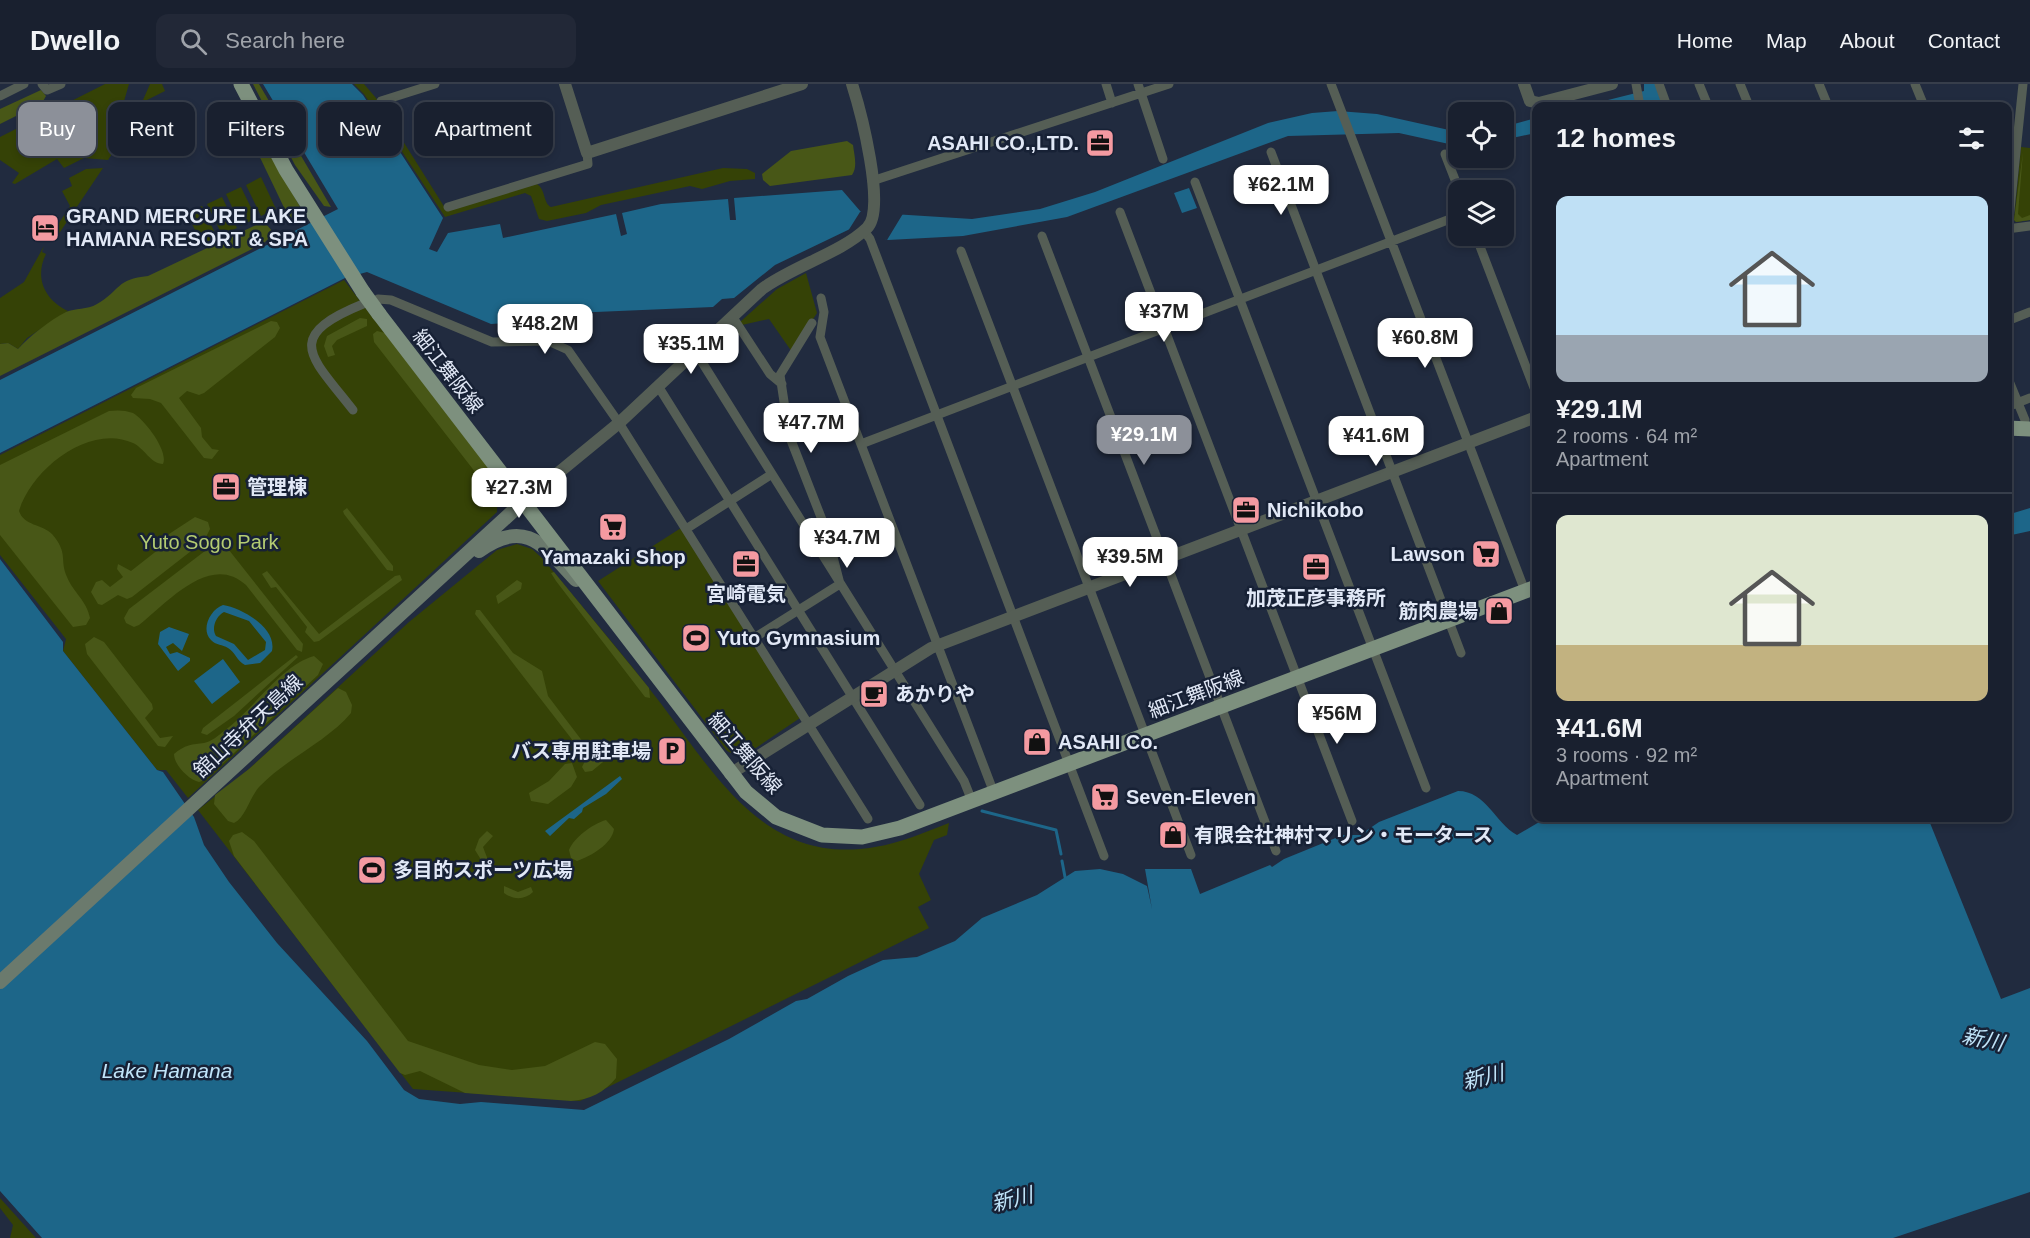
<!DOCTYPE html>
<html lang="en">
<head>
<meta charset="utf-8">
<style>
	:root { --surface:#19202f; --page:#222837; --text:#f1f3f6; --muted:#9fa3aa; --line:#373e4b; --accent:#8c9099 }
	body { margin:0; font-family:Helvetica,"Noto Sans JP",sans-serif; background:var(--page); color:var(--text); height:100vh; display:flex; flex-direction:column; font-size:22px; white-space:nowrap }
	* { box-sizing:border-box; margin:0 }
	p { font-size:20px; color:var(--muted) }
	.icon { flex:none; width:33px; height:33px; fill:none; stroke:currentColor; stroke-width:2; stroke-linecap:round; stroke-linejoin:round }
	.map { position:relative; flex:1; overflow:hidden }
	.panel { position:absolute; left:1532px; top:18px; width:480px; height:720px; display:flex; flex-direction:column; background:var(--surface); border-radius:12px; box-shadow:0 3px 9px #0003,0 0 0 2px var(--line) }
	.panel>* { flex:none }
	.hud { position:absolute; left:18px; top:18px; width:570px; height:54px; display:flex; gap:12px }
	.buttons { position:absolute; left:1448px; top:18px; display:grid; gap:12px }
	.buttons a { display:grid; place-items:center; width:66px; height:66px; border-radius:12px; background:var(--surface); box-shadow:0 3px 9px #0003,0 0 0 2px var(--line); font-size:30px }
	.price { position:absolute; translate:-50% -51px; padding:0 14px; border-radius:12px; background:#fff; color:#222; font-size:20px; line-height:39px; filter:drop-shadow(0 2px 3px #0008) }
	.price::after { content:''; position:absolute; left:50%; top:36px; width:18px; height:14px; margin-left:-9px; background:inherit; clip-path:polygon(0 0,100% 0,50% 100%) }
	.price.current { background:var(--accent); color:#fff }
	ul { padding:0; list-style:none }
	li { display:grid; align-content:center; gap:12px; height:318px; padding:0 24px }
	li+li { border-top:2px solid var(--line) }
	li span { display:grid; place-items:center; height:186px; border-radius:12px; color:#555 }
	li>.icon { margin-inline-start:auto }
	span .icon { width:108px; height:108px; fill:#fffc; stroke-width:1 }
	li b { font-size:26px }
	h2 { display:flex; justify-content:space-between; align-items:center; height:72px; padding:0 24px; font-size:26px }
	.chip { padding:0 21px; border-radius:12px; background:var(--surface); box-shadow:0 3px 9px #0003,0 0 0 2px var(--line); font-size:21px; line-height:54px }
	.chip.current { background:var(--accent); color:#fff }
	header { display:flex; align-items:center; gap:36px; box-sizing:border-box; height:84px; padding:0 30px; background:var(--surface); border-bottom:2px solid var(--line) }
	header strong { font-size:28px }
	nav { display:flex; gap:33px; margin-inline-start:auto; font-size:21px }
	.search { width:420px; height:54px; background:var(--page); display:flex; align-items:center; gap:15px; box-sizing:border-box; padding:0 21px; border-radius:12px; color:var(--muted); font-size:22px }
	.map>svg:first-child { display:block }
	.green { fill:#354206 }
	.forest { fill:#485717 }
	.water { fill:#1d6689; fill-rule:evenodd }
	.pier { fill:#212b3f }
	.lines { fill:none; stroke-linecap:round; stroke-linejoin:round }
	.stream { stroke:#1d6689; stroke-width:3 }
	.minor { stroke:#555e55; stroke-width:9 }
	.tertiary { stroke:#555e55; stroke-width:12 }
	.secondary { stroke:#6b7a6d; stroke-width:14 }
	.primary { stroke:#7d907e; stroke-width:15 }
	.primary-bridge { stroke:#7d907e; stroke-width:15 }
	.labels { text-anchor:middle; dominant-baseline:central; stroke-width:5; stroke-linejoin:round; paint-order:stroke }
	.poi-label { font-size:20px; font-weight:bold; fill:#e1e8f6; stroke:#172135; text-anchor:start }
	.street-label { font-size:20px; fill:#e1e8f6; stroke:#172135 }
	.park-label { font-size:20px; fill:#b4cc72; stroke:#172135 }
	.water-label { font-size:21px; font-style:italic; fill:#c0e4f9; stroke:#172135 }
</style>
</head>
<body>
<header>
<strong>Dwello</strong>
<div class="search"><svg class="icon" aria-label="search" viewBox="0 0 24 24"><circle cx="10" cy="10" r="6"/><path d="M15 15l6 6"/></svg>Search here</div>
<nav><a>Home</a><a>Map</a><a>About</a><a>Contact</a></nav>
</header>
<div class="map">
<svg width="2030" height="1154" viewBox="0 0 2030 1154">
	<rect width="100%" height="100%" fill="#212b3f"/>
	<path class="green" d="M105 0H129L122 24 124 52 108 76 84 74 64 84 57 75 15 100 12 99 19 89 0 76V53Z
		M150 0H162L165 7 145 17 155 38 143 44 139 25Z
		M354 0H364L376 14 445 124 537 100C546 106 543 119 551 123L723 84 747 85 755 89V95L730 97 702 105 690 102 601 121 586 129 547 137 539 135 531 112 525 109 445 133 364 10Z
		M2021 63 2030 64V136L2016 138 2014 136Z
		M103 84 58 151 55 149 50 153 70 122 62 107 72 102 69 94 86 85Z
		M261 93 276 125 261 132 246 101Z
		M241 103 256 134 241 142 226 110Z
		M222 113 237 144 222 151 207 120Z
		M202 122 217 153 202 161 187 129Z
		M44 162 42 168 46 170C34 194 45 216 68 227L27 254 18 265 8 259 0 260V214L24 198Z
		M806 189 817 229 792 268 769 235 742 241 740 238 777 205Z
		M344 196 501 401 498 405 497 428 188 714 166 686H157L63 567 66 555 0 471V371Z
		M681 444 800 634 741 674 727 667 598 497Z
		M517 460 532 465 543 475C583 524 624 571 662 621 717 694 768 782 875 763 901 759 925 748 949 739L947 751 934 756 919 790 931 816 918 823 929 844 580 1017 413 1005 198 726 249 685 409 538 497 466Z
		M0 1114 36 1154H10L13 1141 0 1124Z"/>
	<path class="forest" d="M253 0H259L331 123 324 122 295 81Z
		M41 6 46 12 42 19 0 40V25Z
		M258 55 263 57 303 128 304 133 299 139 290 136 254 61Z
		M847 57 853 61C854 70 858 83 852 91L770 102 763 96 762 90 791 67Z
		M2023 68 2018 130 2022 134 2030 131V75V136L2016 138 2014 136Z
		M260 139 266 140 272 147 271 152 264 159 0 292V260L8 259 18 265C31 251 49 237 66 228 75 224 87 226 97 220 121 206 116 195 148 192Z
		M360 234 367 235V242L337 256 332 262 335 271 328 273 324 262 327 252Z
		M271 237 277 238 280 244 275 253 204 309 199 311 187 307 179 314 201 344 202 353 212 365 219 366 212 375 204 374 161 319 150 315 133 314 131 311 136 304Z
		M377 247 385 249 499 397 497 404 482 403 479 393 374 258 373 250Z
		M109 327C117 326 125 326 133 329 144 335 169 367 163 380 151 380 144 364 133 359 89 339 31 386 19 427 24 442 42 440 52 450 69 470 59 475 67 493 73 508 87 517 90 534L86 541 73 543 0 451V381Z
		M347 424 393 482V487L387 486 344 430 343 427Z
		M195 433 208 438 210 445 204 457 132 513 127 515 118 511 102 521 98 520 91 508 96 498 102 496 110 503 123 493 117 485 118 480 131 487 159 465 169 450Z
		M218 457 225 461 303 560 302 568 297 566 246 501C210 468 167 519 139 541L134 543 126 539 124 534 129 525Z
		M267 487 319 550 395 492 400 491 402 496 319 557 314 558 305 548 307 543 276 503 271 504 262 490Z
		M554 488 649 604 650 614 645 613 556 497 551 489Z
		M517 496 522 499 521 505 498 520 496 512Z
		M476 526H480L513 569 542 587 548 612 583 658 582 664 577 662 475 530Z
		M94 553 104 558 152 620 153 625 145 634 160 654 173 652 165 663 158 662 87 570 85 560Z
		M296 571 298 573 234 632 207 651 201 649 203 644Z
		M314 572 323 580 318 591 205 696 199 698C189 696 174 681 174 670 184 661 193 660 204 659 211 658 219 651 224 647 252 627 281 581 314 572Z
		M338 604 346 608 352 621 351 629C329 656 286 675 260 702 250 712 246 733 234 739L228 737 214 720 215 711 249 685Z
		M597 666 603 669V678L592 687 585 688 582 683 588 671Z
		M572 679 577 693 571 703 548 720 531 717 529 709 549 697 565 680Z
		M606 736 614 745C612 760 591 772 577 777L571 774 569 766C574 754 592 740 606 736Z
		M487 747 493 752 483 763 488 776 483 779 475 766 479 755Z
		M242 748 254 757 408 957 479 981 512 986 545 982 595 958 605 960 617 975 616 994C605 1008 589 1016 571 1017L465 1009 420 987 405 991 400 989 234 772 229 757 233 751Z
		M504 802 518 808 531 803 533 808C525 816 513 816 504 809Z"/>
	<path class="water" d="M263 0H352L363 11 443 134 429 165 437 168 448 149 500 140 503 154 616 130 621 152 627 150 622 129 661 120 728 115 730 136H736L734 114 842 106 861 128 972 135 1040 125 1095 108 1268 39 1312 29 1338 27 1377 30 1458 48V62L1399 49 1288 52 1067 133 963 152 888 156 850 145 775 181 734 214 722 215 713 223 572 229 561 235 491 240 367 188 345 194 0 369V296L338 125Z
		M1644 0H1655L1663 22H1584L1644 7Z
		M1536 34V49L1503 56V43Z
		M1189 104 1197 124 1182 129 1174 109Z
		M2030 424V447L2007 452V431Z
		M0 475 63 558V567L157 686 163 688 194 733 204 761 229 798 277 859 367 957 404 1006 419 1015 460 1020 481 1018 584 1026 729 955 796 917 807 915 848 892 883 876 917 873 955 857 982 834 1037 811 1075 787 1100 785 1123 790 1147 802 1152 825 1145 785H1191L1200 810 1270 781 1272 783 1284 775 1343 751H1360L1379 738 1458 707C1486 707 1495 739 1517 751L1546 734H1928L2001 915 2030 904V1108L1893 1154H42L0 1107Z
		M223 521C242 524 277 544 272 567L260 579 245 581C237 577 235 568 228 564 222 560 217 562 211 556 200 545 211 525 223 521ZM224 528 249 537 266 558 265 566 248 576 234 560 216 552C211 544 216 532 224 528Z
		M169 543 189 550 182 567 173 559 166 563 170 570 177 568 190 574V577L178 587 158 560 160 548Z
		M223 575 240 598 212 620 194 597Z
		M620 692 622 695 606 710 583 724 582 728 574 735 569 734 550 752 545 747Z"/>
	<path class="pier" d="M860 128H904L887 156 851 148 840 154H833L848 147Z"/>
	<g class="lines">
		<path class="stream" d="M2007 182 2010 152
			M982 727 1056 746 1061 770
			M1062 777 1065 793"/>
		<path class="minor" d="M42 0 47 6 61 0
			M1106 0 1112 19
			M1138 0 1163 75
			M1331 0 1525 507
			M1636 0 1640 22
			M1659 0 1667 22
			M1699 0 1708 22
			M1740 0 1749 22
			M1819 0 1828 22
			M1915 0 1924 22
			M0 12 24 0
			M381 17 435 0
			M1271 68 1461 569
			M1445 70 1459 106
			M872 97 1169 0
			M1195 98 1426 704
			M448 123 588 80 587 69
			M1120 128 1352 737
			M2007 145 2030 142
			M2008 145 2023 0
			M864 147 870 155 1104 772
			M1042 152 1276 767
			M1476 152 1536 309
			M961 167 1191 771
			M821 214 824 228 820 253 994 709
			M378 215 391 216 492 258 548 257 568 266 619 339 868 735
			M732 232 770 290 782 300
			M2007 237 2030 228
			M695 267 964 697 972 717
			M2007 292 2025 336
			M658 302 920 721
			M2007 323 2030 314
			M353 326C311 272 282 253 363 220
			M861 360 1458 132
			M686 445 772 390
			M754 554 840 500 826 446 789 351 780 291 812 239"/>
		<path class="tertiary" d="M565 0 587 69 802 0
			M1524 0 1530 17 1539 19 1612 0
			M524 417 619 339 762 205C793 182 841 169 867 144 887 126 860 25 852 0
			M730 690 931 564 1536 333"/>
		<path class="secondary" d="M479 467C526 433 544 462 576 496
			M0 898 524 417"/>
		<path class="primary" d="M241 0 286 86 363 208
			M379 230 746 708 776 733 822 751 862 753 900 744 1536 503
			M2007 344 2030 345"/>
		<path class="primary-bridge" d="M363 208 379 230"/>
	</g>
	<defs>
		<g id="office-square" transform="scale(1.5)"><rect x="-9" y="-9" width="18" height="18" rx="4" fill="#f49aa1" stroke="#172135"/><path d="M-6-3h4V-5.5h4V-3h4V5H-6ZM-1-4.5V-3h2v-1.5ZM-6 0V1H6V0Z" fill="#111"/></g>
		<g id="hotel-square" transform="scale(1.5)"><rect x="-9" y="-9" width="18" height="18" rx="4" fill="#f49aa1" stroke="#172135"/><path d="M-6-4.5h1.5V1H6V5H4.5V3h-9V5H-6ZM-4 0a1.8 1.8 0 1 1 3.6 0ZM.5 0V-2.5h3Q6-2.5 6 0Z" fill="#111"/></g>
		<g id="supermarket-square" transform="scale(1.5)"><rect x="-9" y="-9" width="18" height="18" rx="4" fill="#f49aa1" stroke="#172135"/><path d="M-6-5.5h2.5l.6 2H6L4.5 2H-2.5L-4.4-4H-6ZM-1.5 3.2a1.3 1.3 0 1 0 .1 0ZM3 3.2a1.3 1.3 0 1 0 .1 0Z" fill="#111"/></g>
		<g id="shop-square" transform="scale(1.5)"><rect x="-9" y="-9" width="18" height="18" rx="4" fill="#f49aa1" stroke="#172135"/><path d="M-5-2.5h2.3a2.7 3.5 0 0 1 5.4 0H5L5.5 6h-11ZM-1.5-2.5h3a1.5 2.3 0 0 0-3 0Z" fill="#111"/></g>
		<g id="stadium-square" transform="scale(1.5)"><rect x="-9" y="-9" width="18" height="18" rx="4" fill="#f49aa1" stroke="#172135"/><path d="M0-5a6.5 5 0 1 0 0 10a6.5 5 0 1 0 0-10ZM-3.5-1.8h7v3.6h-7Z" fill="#111"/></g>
		<g id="cafe-square" transform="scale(1.5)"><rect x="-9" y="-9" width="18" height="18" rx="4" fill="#f49aa1" stroke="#172135"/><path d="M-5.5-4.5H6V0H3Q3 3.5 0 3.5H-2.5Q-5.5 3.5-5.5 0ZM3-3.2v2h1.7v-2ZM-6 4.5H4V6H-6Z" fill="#111"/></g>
		<g id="parking-square" transform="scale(1.5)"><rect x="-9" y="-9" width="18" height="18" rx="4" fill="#f49aa1" stroke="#172135"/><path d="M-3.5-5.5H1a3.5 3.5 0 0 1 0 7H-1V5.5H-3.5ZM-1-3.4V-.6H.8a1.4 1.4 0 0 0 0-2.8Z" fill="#111"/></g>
	</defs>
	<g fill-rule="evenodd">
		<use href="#office-square" x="1100" y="59"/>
		<use href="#hotel-square" x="45" y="144"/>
		<use href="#office-square" x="226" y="403"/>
		<use href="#office-square" x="1246" y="426"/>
		<use href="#supermarket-square" x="613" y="443"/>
		<use href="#supermarket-square" x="1486" y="470"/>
		<use href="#office-square" x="746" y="480"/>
		<use href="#office-square" x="1316" y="483"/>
		<use href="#shop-square" x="1499" y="527"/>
		<use href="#stadium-square" x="696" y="554"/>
		<use href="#cafe-square" x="874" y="610"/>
		<use href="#shop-square" x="1037" y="658"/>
		<use href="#parking-square" x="672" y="667"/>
		<use href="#supermarket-square" x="1105" y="713"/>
		<use href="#shop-square" x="1173" y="751"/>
		<use href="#stadium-square" x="372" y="786"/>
	</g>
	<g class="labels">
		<g class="poi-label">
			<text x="1079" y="59" text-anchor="end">ASAHI CO.,LTD.</text>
			<text x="66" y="132">GRAND MERCURE LAKE<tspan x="66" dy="23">HAMANA RESORT &amp; SPA</tspan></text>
			<text x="247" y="403">管理棟</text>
			<text x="1267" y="426">Nichikobo</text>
			<text x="1465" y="470" text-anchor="end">Lawson</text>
			<text x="613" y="473" text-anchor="middle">Yamazaki Shop</text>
			<text x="746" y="510" text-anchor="middle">宮崎電気</text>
			<text x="1316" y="514" text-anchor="middle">加茂正彦事務所</text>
			<text x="1478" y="527" text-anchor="end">筋肉農場</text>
			<text x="717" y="554">Yuto Gymnasium</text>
			<text x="895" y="610">あかりや</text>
			<text x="1058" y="658">ASAHI Co.</text>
			<text x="651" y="667" text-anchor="end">バス専用駐車場</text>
			<text x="1126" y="713">Seven-Eleven</text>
			<text x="1194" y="751">有限会社神村マリン・モータース</text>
			<text x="393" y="786">多目的スポーツ広場</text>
		</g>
		<g class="street-label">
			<text transform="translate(448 287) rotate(52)">細江舞阪線</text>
			<text transform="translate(1196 610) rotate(-21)">細江舞阪線</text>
			<text transform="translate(248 642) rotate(-43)">舘山寺弁天島線</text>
			<text transform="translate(745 669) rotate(49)">細江舞阪線</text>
		</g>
		<g class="park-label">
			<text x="209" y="458">Yuto Sogo Park</text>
		</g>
		<g class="water-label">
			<text transform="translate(1983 955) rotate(12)">新川</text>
			<text x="167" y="986">Lake Hamana</text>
			<text transform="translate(1483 993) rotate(-14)">新川</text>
			<text transform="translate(1012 1115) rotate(-14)">新川</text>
		</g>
	</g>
</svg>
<div class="buttons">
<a><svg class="icon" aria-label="locate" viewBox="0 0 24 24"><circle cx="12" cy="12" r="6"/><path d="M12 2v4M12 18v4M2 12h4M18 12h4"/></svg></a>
<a><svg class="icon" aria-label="layers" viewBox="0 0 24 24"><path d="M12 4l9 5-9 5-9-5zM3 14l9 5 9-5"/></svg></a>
</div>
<b class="price" style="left:1281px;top:132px">¥62.1M</b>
<b class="price" style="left:1164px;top:259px">¥37M</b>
<b class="price" style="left:545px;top:271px">¥48.2M</b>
<b class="price" style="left:1425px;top:285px">¥60.8M</b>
<b class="price" style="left:691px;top:291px">¥35.1M</b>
<b class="price" style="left:811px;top:370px">¥47.7M</b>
<b class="price current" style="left:1144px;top:382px">¥29.1M</b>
<b class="price" style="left:1376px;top:383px">¥41.6M</b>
<b class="price" style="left:519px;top:435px">¥27.3M</b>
<b class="price" style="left:847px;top:485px">¥34.7M</b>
<b class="price" style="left:1130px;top:504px">¥39.5M</b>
<b class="price" style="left:1337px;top:661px">¥56M</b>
<div class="hud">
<a class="chip current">Buy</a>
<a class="chip">Rent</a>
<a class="chip">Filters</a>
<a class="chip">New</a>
<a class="chip">Apartment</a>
</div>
<section class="panel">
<h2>12 homes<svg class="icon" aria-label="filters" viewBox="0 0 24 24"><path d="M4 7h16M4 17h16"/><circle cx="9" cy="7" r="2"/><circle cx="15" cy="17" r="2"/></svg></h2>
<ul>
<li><span style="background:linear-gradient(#bfe0f5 75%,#9aa5b1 0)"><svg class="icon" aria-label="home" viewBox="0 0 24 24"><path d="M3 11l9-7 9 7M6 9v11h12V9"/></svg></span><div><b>¥29.1M</b><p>2 rooms · 64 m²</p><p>Apartment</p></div></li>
<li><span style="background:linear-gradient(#dfe7d0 70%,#c2b280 0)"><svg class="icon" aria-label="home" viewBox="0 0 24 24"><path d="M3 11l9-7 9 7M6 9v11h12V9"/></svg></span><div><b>¥41.6M</b><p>3 rooms · 92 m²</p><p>Apartment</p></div></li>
</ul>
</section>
</div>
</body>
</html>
